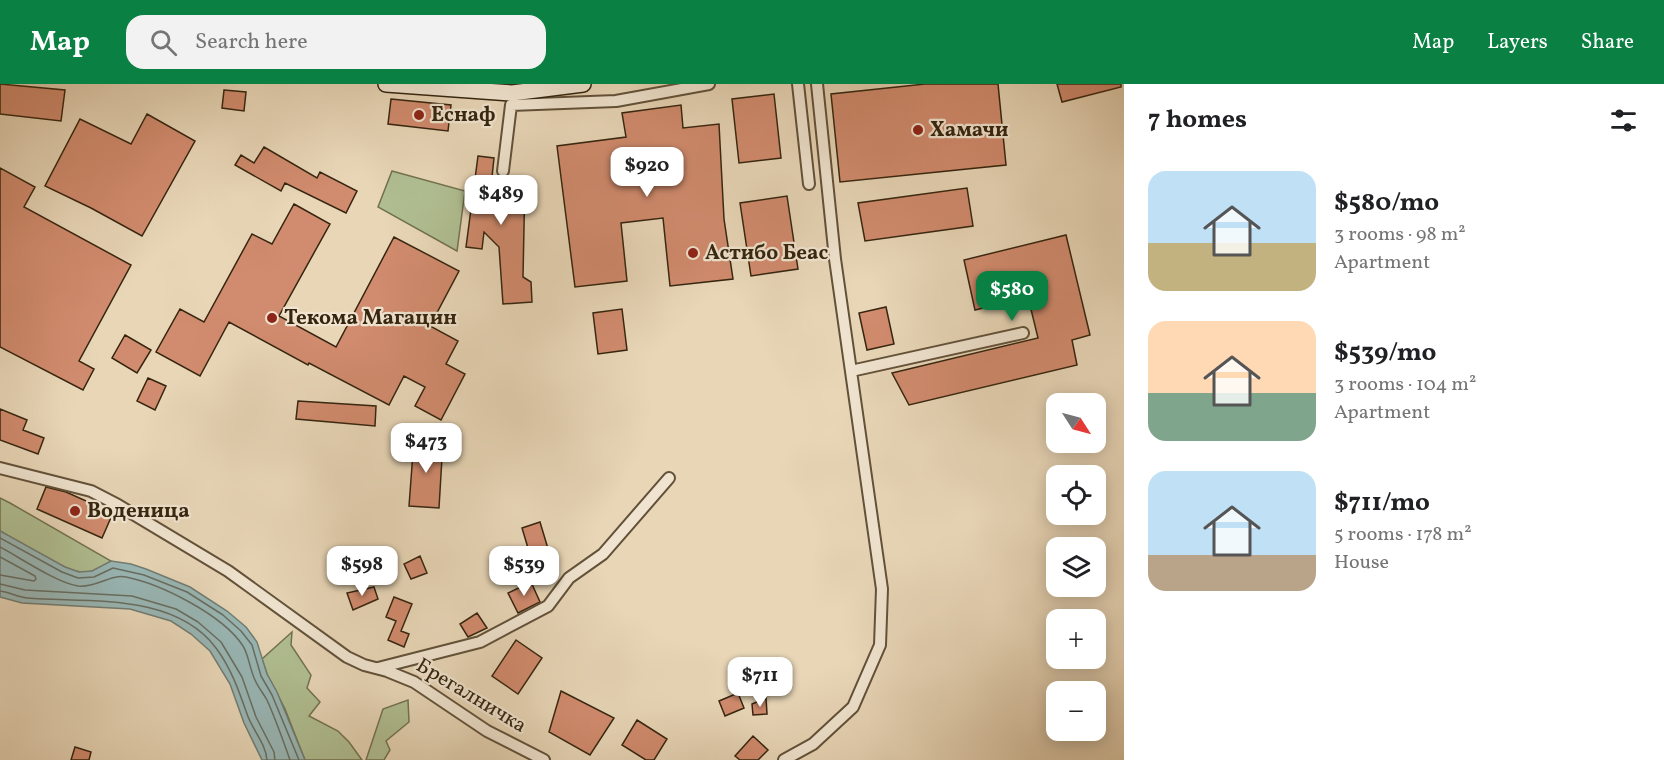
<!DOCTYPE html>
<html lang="en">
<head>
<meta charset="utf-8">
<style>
	:root { --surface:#fff; --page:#f2f2f2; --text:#202124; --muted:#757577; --accent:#0b8043 }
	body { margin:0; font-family:Vollkorn,serif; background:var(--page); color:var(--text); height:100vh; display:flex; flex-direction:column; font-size:22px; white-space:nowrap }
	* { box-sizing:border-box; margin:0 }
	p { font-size:20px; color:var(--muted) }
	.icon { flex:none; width:33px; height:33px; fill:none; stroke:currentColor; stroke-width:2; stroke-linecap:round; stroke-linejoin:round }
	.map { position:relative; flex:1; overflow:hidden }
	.panel { display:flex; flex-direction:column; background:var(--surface); width:540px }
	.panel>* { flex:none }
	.needle { width:39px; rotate:126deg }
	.tools { position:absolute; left:1046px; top:309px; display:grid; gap:12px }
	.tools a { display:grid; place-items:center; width:60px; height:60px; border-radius:12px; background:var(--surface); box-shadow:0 3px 15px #0003; font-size:30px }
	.price { position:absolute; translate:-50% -51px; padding:0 14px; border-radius:12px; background:#fff; color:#222; font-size:20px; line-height:39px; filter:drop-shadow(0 2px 3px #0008) }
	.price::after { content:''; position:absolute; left:50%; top:36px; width:18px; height:14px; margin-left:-9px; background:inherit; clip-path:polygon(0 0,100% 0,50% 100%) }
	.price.on { background:var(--accent); color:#fff }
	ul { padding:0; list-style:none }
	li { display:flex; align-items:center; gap:18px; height:150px; padding:0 24px }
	li span { display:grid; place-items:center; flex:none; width:168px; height:120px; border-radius:18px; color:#555 }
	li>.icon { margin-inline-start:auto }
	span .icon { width:72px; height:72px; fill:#fffc; stroke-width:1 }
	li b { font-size:26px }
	h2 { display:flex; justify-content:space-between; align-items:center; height:72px; padding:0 24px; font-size:26px }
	header { display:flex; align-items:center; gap:36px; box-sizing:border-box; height:84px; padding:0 30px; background:var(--accent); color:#fff }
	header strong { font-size:28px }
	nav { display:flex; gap:33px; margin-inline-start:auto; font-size:21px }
	.search { width:420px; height:54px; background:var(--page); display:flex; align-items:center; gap:15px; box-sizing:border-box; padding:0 21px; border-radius:18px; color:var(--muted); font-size:22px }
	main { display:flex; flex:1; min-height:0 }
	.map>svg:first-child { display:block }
	.green { fill:#b0bf92; stroke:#727250; stroke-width:1.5 }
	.water { fill:#99b7b6; stroke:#717d73; stroke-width:1.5 }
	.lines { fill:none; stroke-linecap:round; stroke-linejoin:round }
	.shore { stroke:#676e62; stroke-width:1.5 }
	.building { fill:#d18b6e; stroke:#35250f; stroke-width:1.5 }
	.minor-casing { stroke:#625139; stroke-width:14 }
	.secondary-casing { stroke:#35250f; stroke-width:18 }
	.minor { stroke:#f0e4d0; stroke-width:10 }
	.secondary { stroke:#f0e4d0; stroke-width:15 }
	.poi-dot { fill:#8f2418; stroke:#f0e4d0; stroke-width:2 }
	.labels { text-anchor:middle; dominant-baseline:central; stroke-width:4.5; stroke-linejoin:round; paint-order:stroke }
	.poi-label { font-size:21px; font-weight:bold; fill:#35250f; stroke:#f0e4d0; text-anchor:start }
	.street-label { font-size:21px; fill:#35250f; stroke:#f0e4d0 }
</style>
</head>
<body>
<header>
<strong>Map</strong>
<div class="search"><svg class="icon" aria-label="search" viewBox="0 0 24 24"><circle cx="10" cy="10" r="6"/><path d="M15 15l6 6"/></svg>Search here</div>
<nav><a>Map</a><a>Layers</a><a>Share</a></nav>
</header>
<main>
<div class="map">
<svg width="1124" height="676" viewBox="0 0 1124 676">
	<rect width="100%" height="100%" fill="#e8d6b7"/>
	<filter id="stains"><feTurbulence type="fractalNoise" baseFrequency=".00333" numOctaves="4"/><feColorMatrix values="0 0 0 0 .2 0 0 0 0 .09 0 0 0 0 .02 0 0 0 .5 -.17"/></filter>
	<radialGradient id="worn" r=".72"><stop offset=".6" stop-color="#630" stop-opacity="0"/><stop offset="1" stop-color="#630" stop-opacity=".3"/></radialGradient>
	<path class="green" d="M392 87 465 107 457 167 378 123Z
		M0 414 10 419 111 477C102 484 93 489 81 488 64 487 17 457 0 447Z
		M292 548 291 561 311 591 307 604 320 618 309 632 338 647 349 658 362 676H305L285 625 267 590 262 575Z
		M408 616 409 638 386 657 390 666 384 676H366L383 625Z"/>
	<path class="water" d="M0 447 65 483 79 488 92 487 111 477 131 480 146 485 190 503 227 527 246 543 257 558 267 590 277 608 305 676H262L244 639 230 600 210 567 191 550 171 537 130 525 22 519 0 513Z"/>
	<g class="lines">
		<path class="shore" d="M0 454 62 488 78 494 94 493 113 484 144 491 187 508 223 531 241 547 252 561 261 592 272 611 299 676
			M0 463C19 473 57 499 78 502 96 504 110 490 126 493 161 500 223 531 243 562 249 572 250 586 255 596 258 603 263 609 267 616 276 636 283 656 290 676
			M0 473 35 492 36 495 34 497 0 491
			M0 500 25 506 132 512 176 525 198 538 221 558 242 593 256 633 274 668 275 676
			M0 507C9 508 17 513 27 514 87 519 174 508 216 564 231 584 239 607 247 630 252 645 266 660 267 676"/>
	</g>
	<path class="building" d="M0 0 65 6 61 37 0 30Z
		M925 0H998L1006 81 840 98 831 10Z
		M1057 0H1121V3L1062 18Z
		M224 6 246 8 244 27 222 24Z
		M774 10 781 74 739 79 732 15Z
		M391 15 451 21 448 47 388 40Z
		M681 21 683 44 719 40 724 135 733 195 670 202 663 134 621 139 627 197 575 203 557 62 626 53 622 29Z
		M147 30 195 57 142 152 91 124 45 102 80 35 131 60Z
		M264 63 317 94 320 88 357 107 346 129 285 99 281 107 235 81 241 71 254 79Z
		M478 72 494 74 492 93H525L523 193 531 198 532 218 503 220 499 163 484 148 482 165 466 163Z
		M0 84 35 103 24 123 131 181 79 277 94 285 83 306 0 263Z
		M967 104 973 142 865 157 858 119Z
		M787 112 798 185 751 192 740 119Z
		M294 120 330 140 279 232 336 263 394 153 459 187 430 242 458 257 446 280 465 290 441 336 415 322 425 303 404 292 389 321 309 279 308 281 229 238 200 292 156 268 180 225 204 238 252 150 272 160Z
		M1066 151 1090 251 1072 256 1077 281 909 321 892 289 1038 254 1028 213 975 226 964 176Z
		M886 223 894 260 867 266 859 229Z
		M622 225 627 266 598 270 593 229Z
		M125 251 151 266 137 289 112 274Z
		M148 294 166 302 155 326 137 317Z
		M298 317 376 322 375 342 296 335Z
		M0 325 27 336 23 346 44 354 38 370 0 356Z
		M414 355 443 357 439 424 409 422Z
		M46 403 66 408 113 429 102 454 37 425Z
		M540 438 549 468 531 474 522 444Z
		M420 472 427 489 411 495 404 480Z
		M531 498 540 518 518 529 508 509Z
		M374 503 378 515 353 526 347 509Z
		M394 513 412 520 401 547 409 550 404 563 388 556 396 537 386 533Z
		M477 529 487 544 468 553 460 540Z
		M516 556 542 574 518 610 492 592Z
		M561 607 614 634 590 671 549 648Z
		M738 609 744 624 725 632 719 617Z
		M766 614 767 630 753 631 752 620Z
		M637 636 667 655 654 676H646L622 661Z
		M753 652 768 666 758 676H740L735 672Z
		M75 663 91 668 89 676H71Z"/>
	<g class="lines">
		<g class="minor-casing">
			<path id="minor" d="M798 0 809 100
				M503 87 511 21 616 17 709 0
				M851 287 1023 249
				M0 384 91 407 118 421 228 487 347 573 364 581 387 587 414 598 487 647 544 676
				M378 584 480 558 548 522 569 494 603 470 669 394
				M784 676 813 660 853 623 880 561 882 505 835 175 817 0"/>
		</g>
		<g class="secondary-casing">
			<path id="secondary" d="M386 0 512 9 583 0"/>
		</g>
		<use href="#minor" class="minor"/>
		<use href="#secondary" class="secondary"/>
	</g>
	<g class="poi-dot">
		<circle cx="419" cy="31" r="6"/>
		<circle cx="918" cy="46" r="6"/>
		<circle cx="693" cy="169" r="6"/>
		<circle cx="272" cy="234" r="6"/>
		<circle cx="75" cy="427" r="6"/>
	</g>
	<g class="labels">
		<g class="poi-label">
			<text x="431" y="31">Еснаф</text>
			<text x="930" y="46">Хамачи</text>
			<text x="705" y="169">Астибо Беас</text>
			<text x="284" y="234">Текома Магацин</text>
			<text x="87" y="427">Воденица</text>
		</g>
		<g class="street-label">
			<text transform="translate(471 612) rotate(31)">Брегалничка</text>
		</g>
	</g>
	<rect width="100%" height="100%" filter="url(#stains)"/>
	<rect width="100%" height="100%" fill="url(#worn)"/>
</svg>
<div class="tools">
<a><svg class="needle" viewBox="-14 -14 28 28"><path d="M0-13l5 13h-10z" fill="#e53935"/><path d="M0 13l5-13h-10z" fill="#757577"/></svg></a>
<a><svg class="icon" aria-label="locate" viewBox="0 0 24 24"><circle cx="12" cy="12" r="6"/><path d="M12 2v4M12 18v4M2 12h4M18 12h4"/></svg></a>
<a><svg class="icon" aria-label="layers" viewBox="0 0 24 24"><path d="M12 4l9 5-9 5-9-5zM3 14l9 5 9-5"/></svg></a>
<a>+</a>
<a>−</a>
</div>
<b class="price" style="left:647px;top:114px">$920</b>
<b class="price" style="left:501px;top:142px">$489</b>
<b class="price on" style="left:1012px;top:238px">$580</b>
<b class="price" style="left:426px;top:390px">$473</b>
<b class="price" style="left:362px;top:513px">$598</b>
<b class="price" style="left:524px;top:513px">$539</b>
<b class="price" style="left:760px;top:624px">$711</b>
</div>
<section class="panel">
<h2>7 homes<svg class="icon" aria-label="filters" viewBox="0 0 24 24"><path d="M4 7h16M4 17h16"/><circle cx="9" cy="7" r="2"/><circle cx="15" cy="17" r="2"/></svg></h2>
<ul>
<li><span style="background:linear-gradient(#bfe0f5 60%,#c2b280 0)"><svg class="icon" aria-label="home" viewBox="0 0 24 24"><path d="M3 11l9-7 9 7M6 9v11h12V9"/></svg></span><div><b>$580/mo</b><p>3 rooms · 98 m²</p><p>Apartment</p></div></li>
<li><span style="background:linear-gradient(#ffd9b3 60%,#7fa58c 0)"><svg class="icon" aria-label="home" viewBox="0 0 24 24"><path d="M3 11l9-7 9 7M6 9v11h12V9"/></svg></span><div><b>$539/mo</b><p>3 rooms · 104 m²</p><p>Apartment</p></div></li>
<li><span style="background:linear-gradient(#bfe0f5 70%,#b9a48a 0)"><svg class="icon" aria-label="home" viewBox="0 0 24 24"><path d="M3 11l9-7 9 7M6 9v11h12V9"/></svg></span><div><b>$711/mo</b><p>5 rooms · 178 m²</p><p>House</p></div></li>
</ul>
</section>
</main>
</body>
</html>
